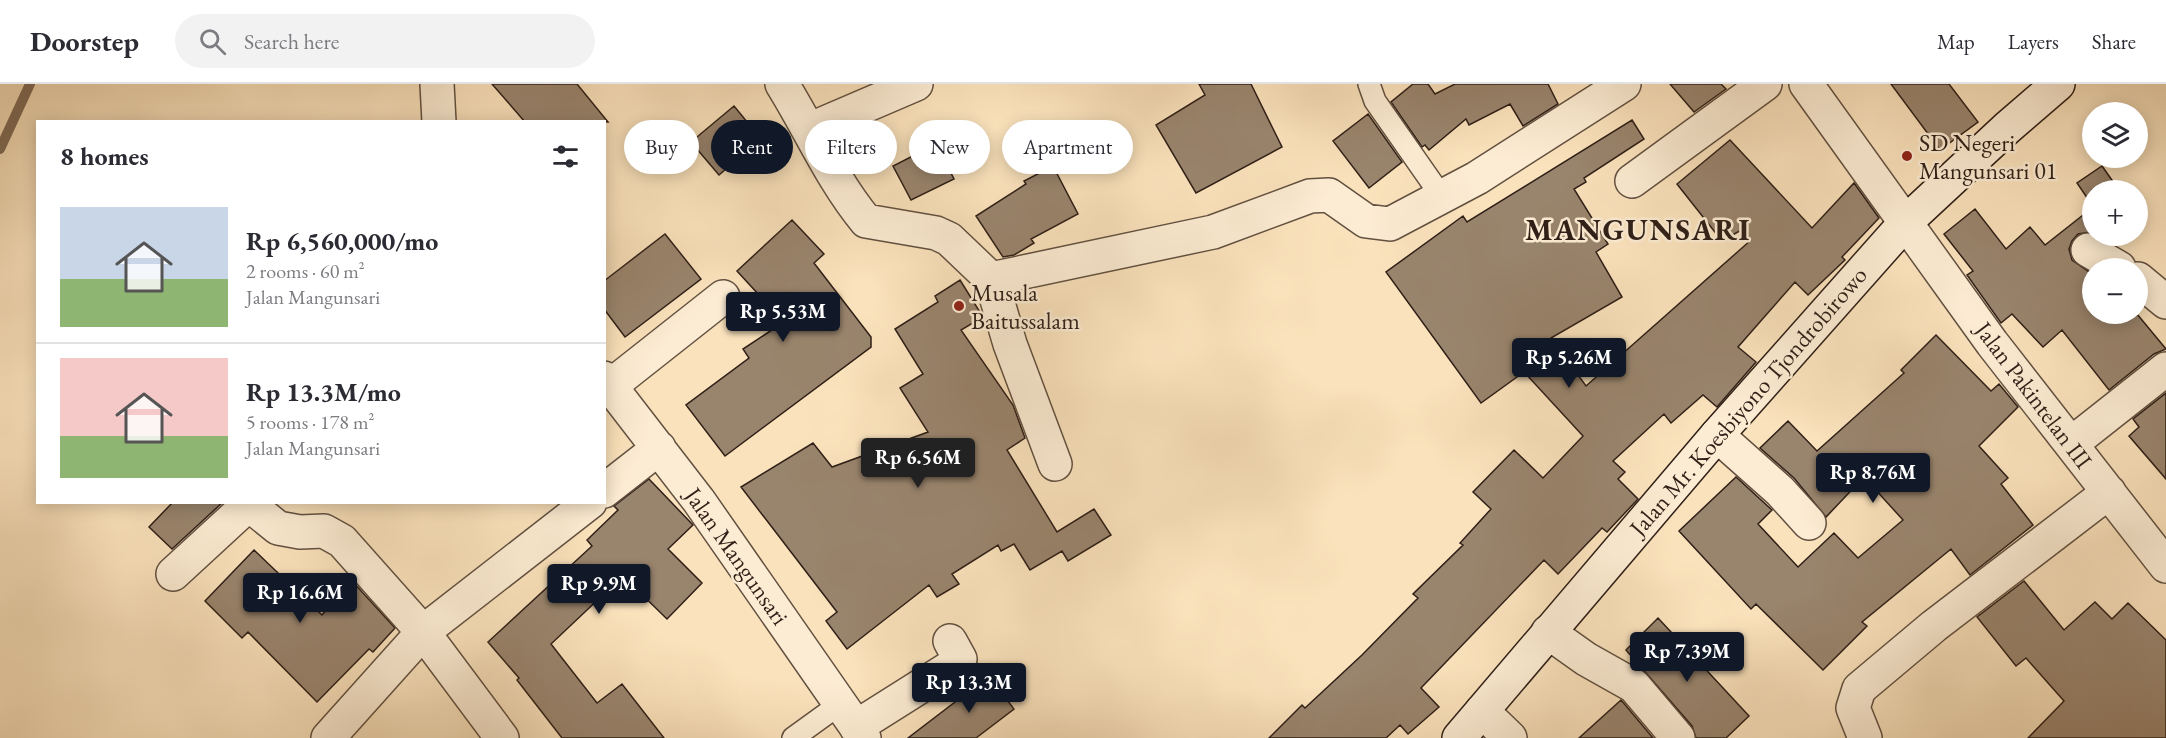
<!DOCTYPE html>
<html lang="en">
<head>
<meta charset="utf-8">
<style>
	:root { --surface:#fff; --page:#f2f2f3; --text:#2b2b33; --muted:#7c7c81; --line:#e1e1e2; --accent:#111827 }
	body { margin:0; font-family:"EB Garamond",serif; background:var(--page); color:var(--text); height:100vh; display:flex; flex-direction:column; font-size:22px; white-space:nowrap }
	* { box-sizing:border-box; margin:0 }
	p { font-size:20px; color:var(--muted) }
	.icon { flex:none; width:33px; height:33px; fill:none; stroke:currentColor; stroke-width:2; stroke-linecap:round; stroke-linejoin:round }
	.map { position:relative; flex:1; overflow:hidden }
	.side { position:absolute; left:36px; top:36px; width:570px; height:384px; display:flex; flex-direction:column; background:var(--surface); border-radius:0px; box-shadow:0 3px 15px #0003 }
	.side>* { flex:none }
	.hud { position:absolute; left:624px; top:36px; width:570px; height:54px; display:flex; gap:12px }
	.buttons { position:absolute; left:2082px; top:18px; display:grid; gap:12px }
	.buttons a { display:grid; place-items:center; width:66px; height:66px; border-radius:50%; background:var(--surface); box-shadow:0 3px 15px #0003; font-size:30px }
	.price { position:absolute; translate:-50% -51px; padding:0 14px; border-radius:6px; background:var(--accent); color:#fff; font-size:20px; line-height:39px; filter:drop-shadow(0 2px 3px #0008) }
	.price::after { content:''; position:absolute; left:50%; top:36px; width:18px; height:14px; margin-left:-9px; background:inherit; clip-path:polygon(0 0,100% 0,50% 100%) }
	.price.active { background:#222; color:#fff }
	ul { padding:0; list-style:none }
	li { display:flex; align-items:center; gap:18px; height:150px; padding:0 24px }
	li+li { border-top:2px solid var(--line) }
	li span { display:grid; place-items:center; flex:none; width:168px; height:120px; border-radius:0px; color:#555 }
	li>.icon { margin-inline-start:auto }
	span .icon { width:72px; height:72px; fill:#fffc; stroke-width:1 }
	li b { font-size:26px }
	h2 { display:flex; justify-content:space-between; align-items:center; height:72px; padding:0 24px; font-size:26px }
	.tag { padding:0 21px; border-radius:27px; background:var(--surface); box-shadow:0 3px 15px #0003; font-size:21px; line-height:54px }
	.tag.active { background:var(--accent); color:#fff }
	header { display:flex; align-items:center; gap:36px; box-sizing:border-box; height:84px; padding:0 30px; background:var(--surface); border-bottom:2px solid var(--line) }
	header strong { font-size:28px }
	nav { display:flex; gap:33px; margin-inline-start:auto; font-size:21px }
	.search { width:420px; height:54px; background:var(--page); display:flex; align-items:center; gap:15px; box-sizing:border-box; padding:0 21px; border-radius:33px; color:var(--muted); font-size:22px }
	.map>svg:first-child { display:block }
	.lines { fill:none; stroke-linecap:round; stroke-linejoin:round }
	.stream { stroke:#7f6c58; stroke-width:10 }
	.building { fill:#99846d; stroke:#2f1f17; stroke-width:1.5 }
	.lane-casing { stroke:#625040; stroke-width:24 }
	.street-casing { stroke:#625040; stroke-width:36 }
	.secondary-casing { stroke:#2f1f17; stroke-width:36 }
	.lane { stroke:#fcecd3; stroke-width:21 }
	.street { stroke:#fcecd3; stroke-width:33 }
	.secondary { stroke:#fcecd3; stroke-width:33 }
	.poi-dot { fill:#8f2418; stroke:#fcecd3; stroke-width:2 }
	.labels { text-anchor:middle; dominant-baseline:central; stroke-width:5; stroke-linejoin:round; paint-order:stroke }
	.poi-label { font-size:24px; fill:#2f1f17; stroke:#fcecd3; text-anchor:start }
	.street-label { font-size:24px; fill:#2f1f17; stroke:#fcecd3 }
	.district-label { font-size:30px; font-weight:bold; letter-spacing:1.5px; fill:#2f1f17; stroke:#fcecd3 }
</style>
</head>
<body>
<header>
<strong>Doorstep</strong>
<div class="search"><svg class="icon" aria-label="search" viewBox="0 0 24 24"><circle cx="10" cy="10" r="6"/><path d="M15 15l6 6"/></svg>Search here</div>
<nav><a>Map</a><a>Layers</a><a>Share</a></nav>
</header>
<div class="map">
<svg width="2166" height="654" viewBox="0 0 2166 654">
	<rect width="100%" height="100%" fill="#fae2bc"/>
	<filter id="stains"><feTurbulence type="fractalNoise" baseFrequency=".00333" numOctaves="4"/><feColorMatrix values="0 0 0 0 .2 0 0 0 0 .09 0 0 0 0 .02 0 0 0 .5 -.17"/></filter>
	<radialGradient id="worn" r=".72"><stop offset=".6" stop-color="#630" stop-opacity="0"/><stop offset="1" stop-color="#630" stop-opacity=".3"/></radialGradient>
	<g class="lines">
		<path class="stream" d="M0 65 30 0"/>
	</g>
	<path class="building" d="M492 0H577L608 38H525Z
		M1199 0H1251L1282 63 1196 109 1156 41 1205 11Z
		M1413 0H1428L1435 10 1455 0H1548L1558 20 1523 42 1510 20 1469 41 1466 35 1429 66 1425 61 1422 63 1391 18Z
		M1670 0H1721L1726 5 1694 28Z
		M1891 0H1949L1978 38 1940 66Z
		M734 22 761 55 719 91 691 58Z
		M1368 30 1402 78 1369 104 1333 57Z
		M1632 36 1644 55 1584 94 1586 98 1574 105 1608 160 1596 168 1622 213 1551 254 1586 302 1751 156 1743 145 1722 157 1677 100 1730 56 1812 144 1854 99 1879 134 1842 173 1845 176 1808 211 1795 198 1738 263 1756 278 1717 323 1703 311 1671 339 1664 330 1613 377 1625 388 1618 395 1638 415 1607 448 1602 444 1558 490 1544 476 1421 604 1439 623 1408 650 1400 641 1386 654H1269L1302 621 1305 624 1362 571 1418 514 1413 510 1463 461 1460 459 1491 425 1473 408 1514 366 1543 394 1583 352 1524 288 1481 319 1386 188 1463 132 1467 138Z
		M936 60 954 95 911 116 893 82Z
		M1053 82 1078 130 1031 155 1034 159 1014 171 1003 173 976 132 1026 100 1024 97Z
		M2102 82 2119 106H2092V121L2077 99Z
		M2092 124V148L2078 150 2072 157 2069 165 2072 176 2092 190V230H2137L2166 265 2154 270 2109 306 2062 246 2043 263 2012 230 2001 239 1967 191 1973 187 1944 150 1975 125 2006 165 2030 143 2045 161Z
		M792 136 824 170 814 179 871 253V263L725 372 686 321 749 274 743 265 784 238 737 187Z
		M665 150 701 195 625 253 604 225V197Z
		M960 196 983 233 961 246 1013 321 1025 354 1007 366 1057 448 1094 425 1111 451 1068 477 1062 467 1030 486 1014 460 1001 467 998 461 952 490 959 500 937 513 929 501 847 565 826 537 837 528 741 403 813 359 832 383 928 348 900 304 923 290 895 245 938 218 935 212Z
		M1936 251 1991 307 1999 300 2018 323 1979 362 2008 394 2001 400 2033 441 1970 491 1951 465 1862 538 1867 542 1823 586 1756 520 1751 525 1679 447 1736 393 1772 426 1758 440 1798 483 1834 449 1858 474 1903 436 1864 393 1826 433 1794 394 1760 364 1788 337 1817 367 1904 289 1901 286Z
		M2166 309V395L2129 352 2139 343 2133 335Z
		M649 395 693 441 668 465 702 499 667 535 623 492 551 560 597 619 622 600 664 654H562L517 596 519 594 488 558 592 462 587 456 618 426 614 422Z
		M173 418H223L172 465 149 443Z
		M254 466 322 531 352 497 395 544 373 568 369 565 317 618 248 548 242 554 205 517Z
		M2024 497 2064 546 2095 518 2112 535 2128 519 2166 556V654H2028L2064 617 2026 574 2016 582 1977 533Z
		M1658 534 1749 632 1726 654H1696L1692 642 1626 566Z
		M989 592 1014 625 976 654H908Z
		M1621 616 1653 654H1579Z"/>
	<g class="lines">
		<g class="lane-casing">
			<path id="lane" d="M1369 0 1375 17 1442 113
				M793 654 840 620"/>
		</g>
		<g class="street-casing">
			<path id="street" d="M437 0 439 38
				M782 0C810 45 832 96 866 137L936 149 949 155 991 195 1213 148 1310 112 1329 111 1366 137 1390 140 1477 94 1624 0
				M1806 0 1992 259 2166 482
				M811 45 916 0
				M1632 97 1765 0
				M2088 166 2119 184
				M991 195 1010 260 1055 380
				M2138 195 2166 218
				M604 294 699 417 864 654
				M604 307 723 213
				M1717 351 1780 407 1809 439
				M2071 360 2166 285
				M604 407 659 364
				M246 418 278 444 300 448 324 447 342 457 423 548 502 654
				M173 490 248 421
				M1548 548 1586 575 1634 602 1678 654
				M1482 627 1510 654
				M856 643 959 578 960 575 950 557
				M328 654 423 548 590 418
				M1865 654 1853 624 1859 605 1934 542 2109 408"/>
		</g>
		<g class="secondary-casing">
			<path id="secondary" d="M1459 654 1717 351 1907 137 2007 44 2058 0"/>
		</g>
		<use href="#lane" class="lane"/>
		<use href="#street" class="street"/>
		<use href="#secondary" class="secondary"/>
	</g>
	<g class="poi-dot">
		<circle cx="1907" cy="72" r="6"/>
		<circle cx="959" cy="222" r="6"/>
	</g>
	<g class="labels">
		<g class="poi-label">
			<text x="1919" y="58">SD Negeri<tspan x="1919" dy="28">Mangunsari 01</tspan></text>
			<text x="971" y="208">Musala<tspan x="971" dy="28">Baitussalam</tspan></text>
		</g>
		<g class="street-label">
			<text transform="translate(2034 311) rotate(53)">Jalan Pakintelan III</text>
			<text transform="translate(1748 317) rotate(-49)">Jalan Mr. Koesbiyono Tjondrobirowo</text>
			<text transform="translate(737 472) rotate(55)">Jalan Mangunsari</text>
		</g>
		<g class="district-label">
			<text x="1638" y="145">MANGUNSARI</text>
		</g>
	</g>
	<rect width="100%" height="100%" filter="url(#stains)"/>
	<rect width="100%" height="100%" fill="url(#worn)"/>
</svg>
<div class="buttons">
<a><svg class="icon" aria-label="layers" viewBox="0 0 24 24"><path d="M12 4l9 5-9 5-9-5zM3 14l9 5 9-5"/></svg></a>
<a>+</a>
<a>−</a>
</div>
<b class="price" style="left:783px;top:259px">Rp 5.53M</b>
<b class="price" style="left:1569px;top:305px">Rp 5.26M</b>
<b class="price active" style="left:918px;top:405px">Rp 6.56M</b>
<b class="price" style="left:1873px;top:420px">Rp 8.76M</b>
<b class="price" style="left:599px;top:531px">Rp 9.9M</b>
<b class="price" style="left:300px;top:540px">Rp 16.6M</b>
<b class="price" style="left:1687px;top:599px">Rp 7.39M</b>
<b class="price" style="left:969px;top:630px">Rp 13.3M</b>
<div class="hud">
<a class="tag">Buy</a>
<a class="tag active">Rent</a>
<a class="tag">Filters</a>
<a class="tag">New</a>
<a class="tag">Apartment</a>
</div>
<section class="side">
<h2>8 homes<svg class="icon" aria-label="filters" viewBox="0 0 24 24"><path d="M4 7h16M4 17h16"/><circle cx="9" cy="7" r="2"/><circle cx="15" cy="17" r="2"/></svg></h2>
<ul>
<li><span style="background:linear-gradient(#c9d6e8 60%,#8fb573 0)"><svg class="icon" aria-label="home" viewBox="0 0 24 24"><path d="M3 11l9-7 9 7M6 9v11h12V9"/></svg></span><div><b>Rp 6,560,000/mo</b><p>2 rooms · 60 m²</p><p>Jalan Mangunsari</p></div></li>
<li><span style="background:linear-gradient(#f6c9c9 65%,#8fb573 0)"><svg class="icon" aria-label="home" viewBox="0 0 24 24"><path d="M3 11l9-7 9 7M6 9v11h12V9"/></svg></span><div><b>Rp 13.3M/mo</b><p>5 rooms · 178 m²</p><p>Jalan Mangunsari</p></div></li>
</ul>
</section>
</div>
</body>
</html>
